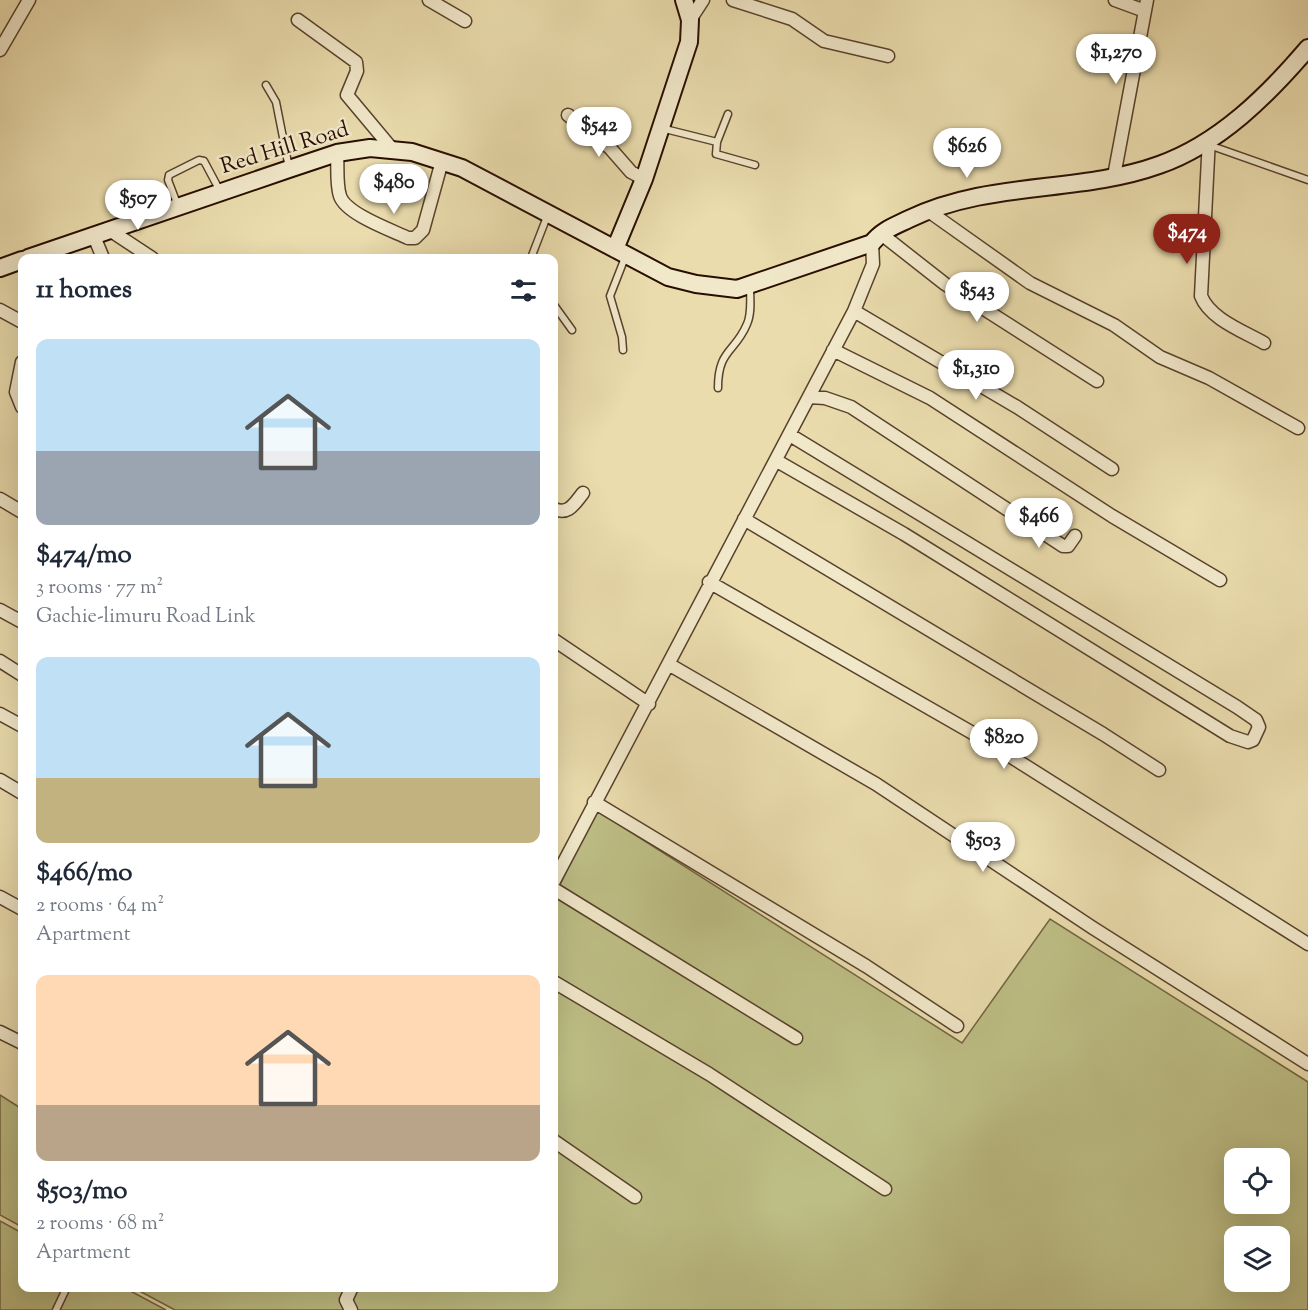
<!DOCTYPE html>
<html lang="en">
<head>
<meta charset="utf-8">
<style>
	:root { --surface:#fff; --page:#f2f2f3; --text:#1f2937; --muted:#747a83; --accent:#8f2418 }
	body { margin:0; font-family:"Sorts Mill Goudy",serif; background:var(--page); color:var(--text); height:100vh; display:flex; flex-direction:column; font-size:22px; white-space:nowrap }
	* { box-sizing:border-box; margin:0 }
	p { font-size:20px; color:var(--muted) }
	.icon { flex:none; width:33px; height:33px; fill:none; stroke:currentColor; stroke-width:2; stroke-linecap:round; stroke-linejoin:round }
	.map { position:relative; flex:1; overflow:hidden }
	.details { position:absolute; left:18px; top:254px; width:540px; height:1038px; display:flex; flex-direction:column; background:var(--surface); border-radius:12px; box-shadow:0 6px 24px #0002 }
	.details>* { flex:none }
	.fabs { position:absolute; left:1224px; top:1148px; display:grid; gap:12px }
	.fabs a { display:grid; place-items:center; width:66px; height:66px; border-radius:12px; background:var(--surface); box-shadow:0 6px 24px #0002; font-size:30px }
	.price { position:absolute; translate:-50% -51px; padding:0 14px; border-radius:21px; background:#fff; color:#222; font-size:20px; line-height:39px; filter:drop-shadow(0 2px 3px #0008) }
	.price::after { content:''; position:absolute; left:50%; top:36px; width:18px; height:14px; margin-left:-9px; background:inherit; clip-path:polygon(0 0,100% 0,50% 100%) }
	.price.on { background:var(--accent); color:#fff }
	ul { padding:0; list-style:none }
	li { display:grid; align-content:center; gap:12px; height:318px; padding:0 18px }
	li span { display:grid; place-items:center; height:186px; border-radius:12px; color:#555 }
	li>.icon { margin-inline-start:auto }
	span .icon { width:108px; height:108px; fill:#fffc; stroke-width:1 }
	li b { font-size:26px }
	h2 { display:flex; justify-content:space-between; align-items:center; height:72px; padding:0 18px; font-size:26px }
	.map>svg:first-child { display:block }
	.green { fill:#bdbe85; stroke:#726643; stroke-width:1.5; fill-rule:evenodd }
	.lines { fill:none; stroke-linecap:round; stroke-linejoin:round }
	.lane-casing { stroke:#58422c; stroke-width:9 }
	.street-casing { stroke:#58422c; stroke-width:15 }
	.secondary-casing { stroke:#280e01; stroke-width:20 }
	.lane { stroke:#f1e8ca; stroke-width:6 }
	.street { stroke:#f1e8ca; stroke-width:12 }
	.secondary { stroke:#f1e8ca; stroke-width:16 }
	.labels { text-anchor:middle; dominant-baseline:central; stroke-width:5; stroke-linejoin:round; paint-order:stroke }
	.street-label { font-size:22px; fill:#280e01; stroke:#f1e8ca }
</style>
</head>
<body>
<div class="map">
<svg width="1308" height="1310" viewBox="0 0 1308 1310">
	<rect width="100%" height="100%" fill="#eadcad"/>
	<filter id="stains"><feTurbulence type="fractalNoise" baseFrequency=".00333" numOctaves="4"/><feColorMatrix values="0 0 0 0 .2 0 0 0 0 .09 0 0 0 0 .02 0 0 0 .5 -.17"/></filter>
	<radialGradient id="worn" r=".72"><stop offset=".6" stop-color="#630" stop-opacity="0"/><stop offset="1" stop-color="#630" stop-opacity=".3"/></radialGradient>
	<path class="green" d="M596 810 962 1043 1050 919 1308 1082V1310H175L132 1287H554V897ZM1234 1158H1280V1203H1234ZM1234 1236H1280V1281H1234Z
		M0 1095 22 1109V1227L0 1215Z
		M0 1221 22 1233V1287H123L166 1310H0Z"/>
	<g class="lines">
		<g class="lane-casing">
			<path id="lane" d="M266 85 276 102 289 168
				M728 114 717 142 716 154 755 165
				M661 128 717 142
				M1209 145 1308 180
				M178 206 168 180 169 175 199 160 204 161 220 191
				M531 258 548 214
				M554 305 572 330
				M623 350 622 337 610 296 626 255
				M718 388C718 349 735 353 747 324 752 313 750 298 750 286
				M56 1310 67 1287"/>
		</g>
		<g class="street-casing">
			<path id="street" d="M429 0 465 21
				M733 0 792 19 824 41 888 56
				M1115 0 1145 11
				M298 20 356 62 357 71 347 95 393 150
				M690 20 703 0
				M0 50 29 0
				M568 115 610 148 631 172 644 179
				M1209 138 1201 296C1210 319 1243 331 1264 343
				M337 153C338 167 336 184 340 196 346 214 391 230 408 238H415L423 230 442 161
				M1114 176 1147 0
				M927 210 1030 283 1114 325 1160 357 1209 378 1298 428
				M108 229 152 258
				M880 233 945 284 1097 381
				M93 234 103 258
				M0 310 22 322
				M854 311 1017 407 1112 469
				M833 350 930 398 1112 516 1220 580
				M22 362 16 392 22 407
				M809 397 825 398 851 407 1063 546H1068L1075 536
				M777 461 904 534 1230 736 1248 742 1253 740 1259 727 1256 720 1237 707 790 435
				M0 499 22 512
				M554 509C569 515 574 504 583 493
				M744 519 1103 734 1159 770
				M709 582 983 739 1308 944
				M0 610 22 622
				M554 640 649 704
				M0 661 22 675
				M670 665 876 784 1093 928 1308 1064
				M0 714 22 726
				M0 780 22 793
				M594 802 866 966 957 1026
				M554 881 854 311 873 264 872 243
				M554 889 796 1038
				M0 897 22 909
				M554 982 709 1074 885 1189
				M0 1032 22 1043
				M554 1141 635 1197
				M351 1310 346 1300 352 1287"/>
		</g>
		<g class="secondary-casing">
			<path id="secondary" d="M615 249 644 179 689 42 690 20 684 0
				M28 258 289 169 337 153 370 148 412 152 462 168 668 277 696 284 737 289 872 243C882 230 895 226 909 219 990 180 1078 194 1159 165 1219 144 1268 95 1308 48
				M0 268 22 260"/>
		</g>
		<use href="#lane" class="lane"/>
		<use href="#street" class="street"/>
		<use href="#secondary" class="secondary"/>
	</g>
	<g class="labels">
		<g class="street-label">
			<text transform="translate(285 149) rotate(-17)">Red Hill Road</text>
		</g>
	</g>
	<rect width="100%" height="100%" filter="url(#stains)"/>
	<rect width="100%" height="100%" fill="url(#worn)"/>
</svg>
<div class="fabs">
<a><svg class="icon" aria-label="locate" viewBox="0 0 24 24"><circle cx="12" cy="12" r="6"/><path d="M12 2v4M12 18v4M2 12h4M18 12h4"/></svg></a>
<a><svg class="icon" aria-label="layers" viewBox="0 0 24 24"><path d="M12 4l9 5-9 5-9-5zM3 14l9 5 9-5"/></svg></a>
</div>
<b class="price" style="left:1116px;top:85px">$1,270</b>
<b class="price" style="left:599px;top:158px">$542</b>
<b class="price" style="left:967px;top:179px">$626</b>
<b class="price" style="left:394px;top:215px">$480</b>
<b class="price" style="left:138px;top:231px">$507</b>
<b class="price on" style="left:1187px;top:265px">$474</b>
<b class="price" style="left:977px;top:323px">$543</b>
<b class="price" style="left:976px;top:401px">$1,310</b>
<b class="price" style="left:1039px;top:549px">$466</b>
<b class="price" style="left:1004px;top:770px">$820</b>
<b class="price" style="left:983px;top:873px">$503</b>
<section class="details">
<h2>11 homes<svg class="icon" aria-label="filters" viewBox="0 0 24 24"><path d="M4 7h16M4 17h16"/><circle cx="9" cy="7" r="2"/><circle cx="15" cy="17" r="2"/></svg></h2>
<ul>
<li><span style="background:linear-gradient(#bfe0f5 60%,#9aa5b1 0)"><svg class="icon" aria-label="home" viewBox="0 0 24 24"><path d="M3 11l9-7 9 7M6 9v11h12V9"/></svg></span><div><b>$474/mo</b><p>3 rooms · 77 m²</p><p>Gachie-limuru Road Link</p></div></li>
<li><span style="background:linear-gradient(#bfe0f5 65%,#c2b280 0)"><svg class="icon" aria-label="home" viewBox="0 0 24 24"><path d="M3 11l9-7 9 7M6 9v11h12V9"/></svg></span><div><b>$466/mo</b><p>2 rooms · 64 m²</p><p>Apartment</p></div></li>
<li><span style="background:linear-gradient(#ffd9b3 70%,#b9a48a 0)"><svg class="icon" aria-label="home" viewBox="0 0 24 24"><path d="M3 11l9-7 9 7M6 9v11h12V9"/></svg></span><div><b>$503/mo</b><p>2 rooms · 68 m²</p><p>Apartment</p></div></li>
</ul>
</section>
</div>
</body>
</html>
